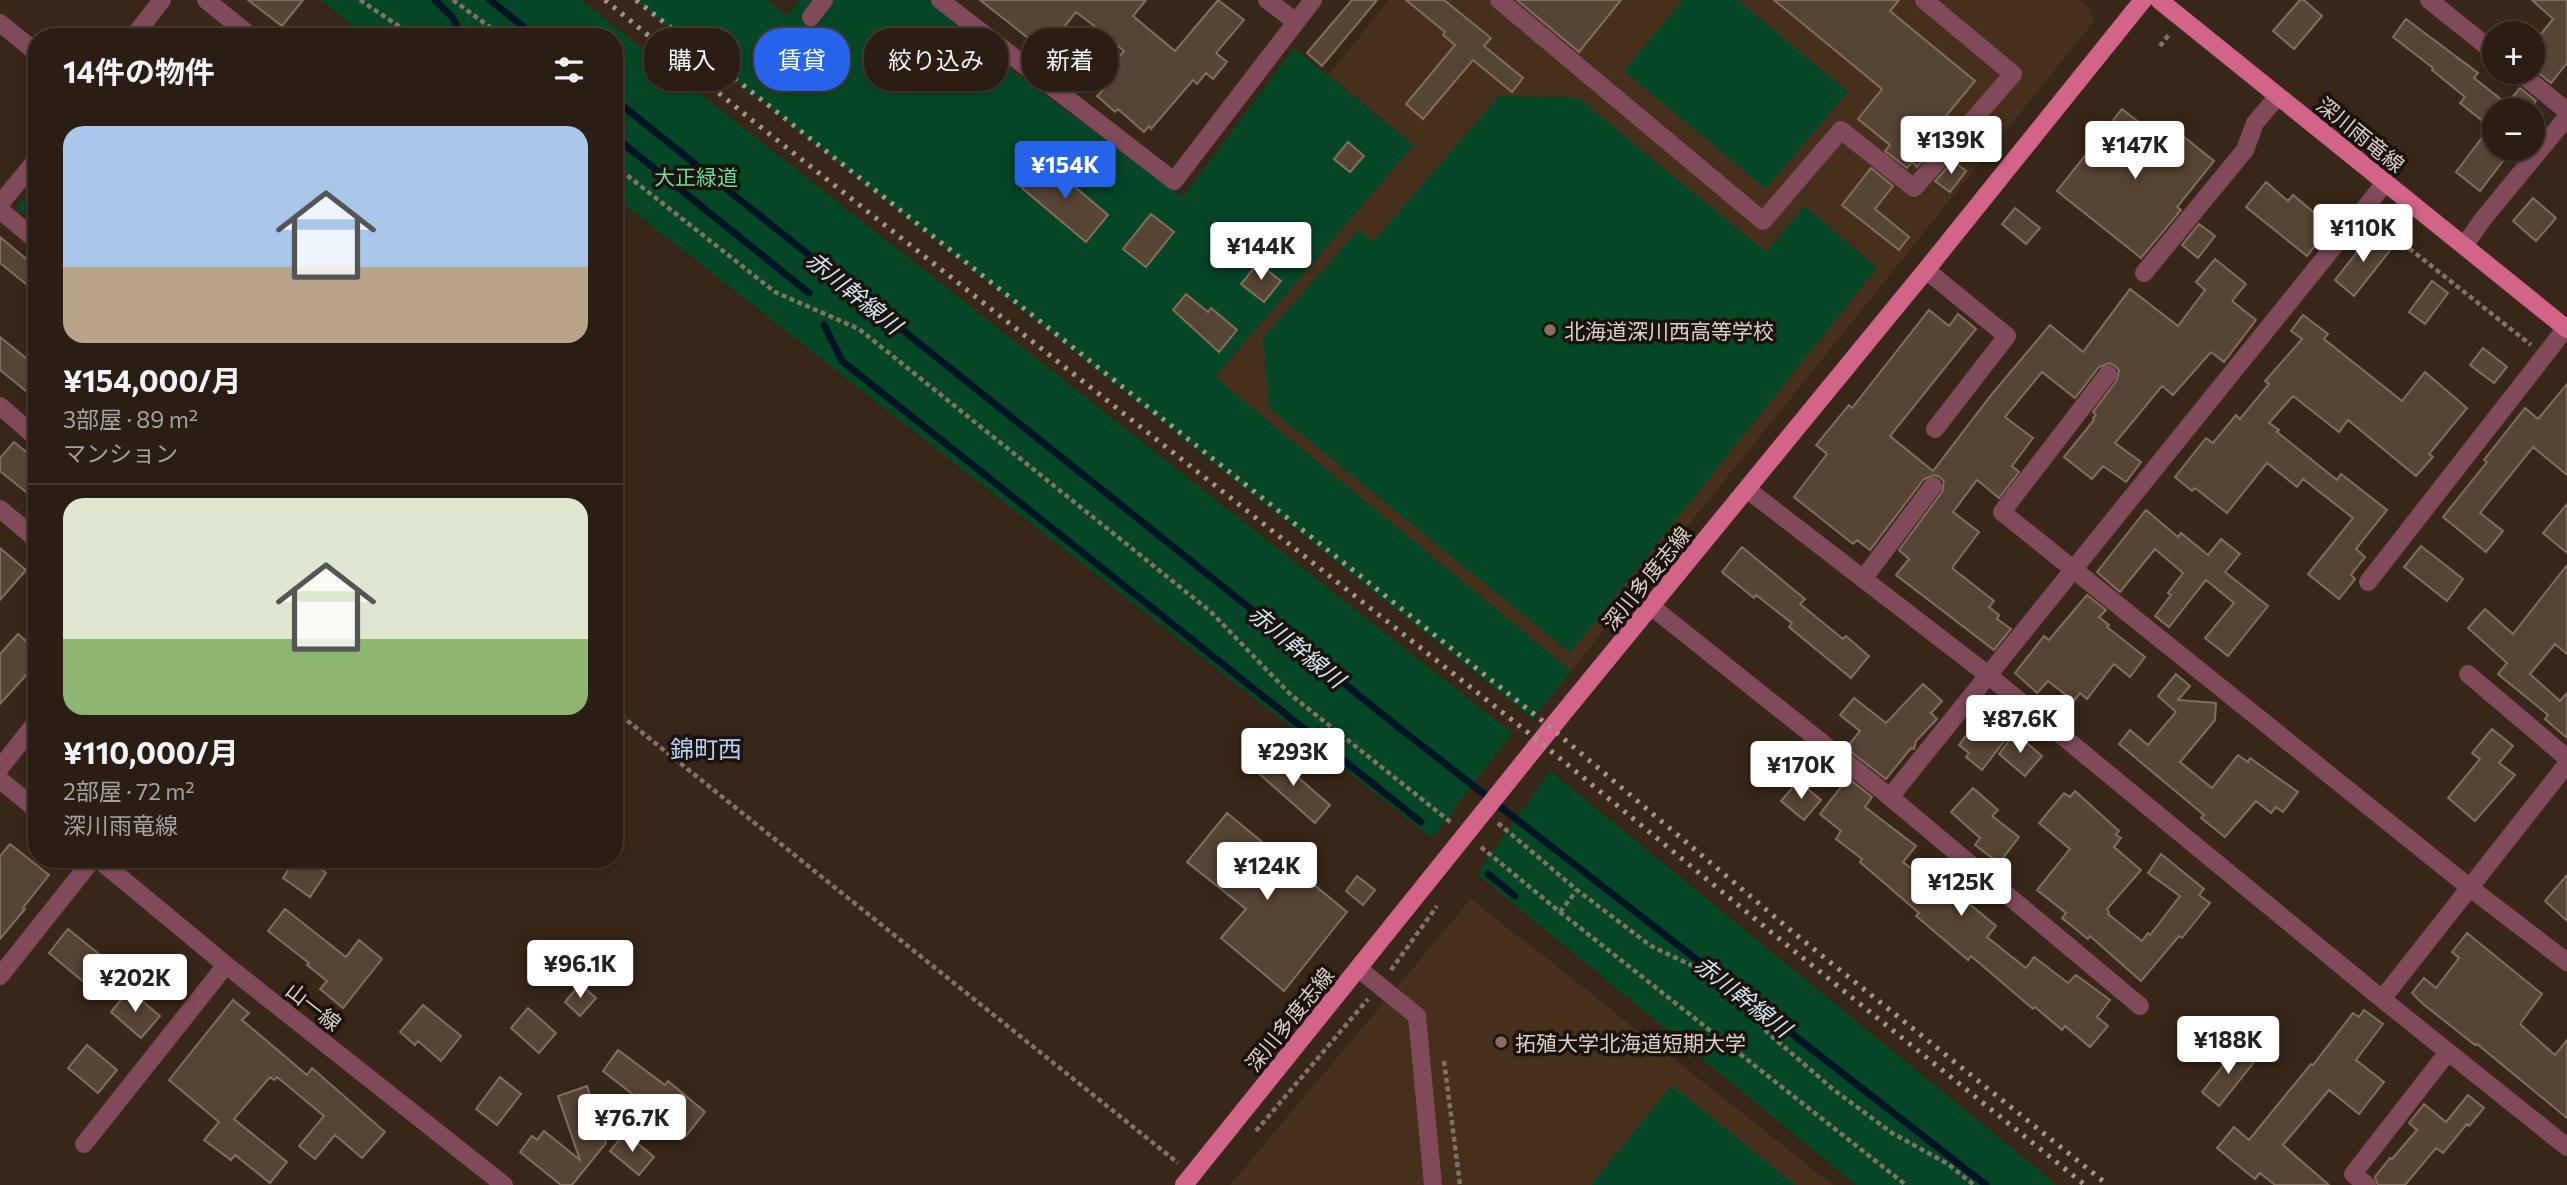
<!DOCTYPE html>
<html lang="ja">
<head>
<meta charset="utf-8">
<style>
	:root { --surface:#2a1d13; --page:#362a21; --text:#f1f3f6; --muted:#a5a2a0; --line:#463b33; --accent:#2563eb }
	body { margin:0; font-family:Commissioner,"Noto Sans JP",sans-serif; background:var(--page); color:var(--text); height:100vh; display:flex; flex-direction:column; font-size:26px; white-space:nowrap }
	* { box-sizing:border-box; margin:0 }
	p { font-size:23px; color:var(--muted) }
	.icon { flex:none; width:38px; height:38px; fill:none; stroke:currentColor; stroke-width:2; stroke-linecap:round; stroke-linejoin:round }
	.map { position:relative; flex:1; overflow:hidden }
	.drawer { position:absolute; left:28px; top:28px; width:595px; height:840px; display:flex; flex-direction:column; background:var(--surface); border-radius:28px; box-shadow:0 2px 5px #0004,0 0 0 2px var(--line) }
	.drawer>* { flex:none }
	.banner { position:absolute; left:644px; top:28px; width:665px; height:63px; display:flex; gap:14px }
	.controls { position:absolute; left:2482px; top:21px; display:grid; gap:14px }
	.controls a { display:grid; place-items:center; width:63px; height:63px; border-radius:50%; background:var(--surface); box-shadow:0 2px 5px #0004,0 0 0 2px var(--line); font-size:35px }
	.price { position:absolute; translate:-50% -60px; padding:0 16px; border-radius:7px; background:#fff; color:#222; font-size:23px; line-height:46px; filter:drop-shadow(0 2px 4px #0008) }
	.price::after { content:''; position:absolute; left:50%; top:42px; width:21px; height:16px; margin-left:-10px; background:inherit; clip-path:polygon(0 0,100% 0,50% 100%) }
	.price.selected { background:var(--accent); color:#fff }
	ul { padding:0; list-style:none }
	li { display:grid; align-content:center; gap:14px; height:371px; padding:0 35px }
	li+li { border-top:2px solid var(--line) }
	li span { display:grid; place-items:center; height:217px; border-radius:21px; color:#555 }
	li>.icon { margin-inline-start:auto }
	span .icon { width:126px; height:126px; fill:#fffc; stroke-width:1 }
	li b { font-size:30px }
	h2 { display:flex; justify-content:space-between; align-items:center; height:84px; padding:0 35px; font-size:30px }
	.tag { padding:0 24px; border-radius:28px; background:var(--surface); box-shadow:0 2px 5px #0004,0 0 0 2px var(--line); font-size:24px; line-height:63px }
	.tag.selected { background:var(--accent); color:#fff }
	.map>svg:first-child { display:block }
	.built { fill:#46301c }
	.green { fill:#054626 }
	.lines { fill:none; stroke-linecap:round; stroke-linejoin:round }
	.stream { stroke:#001523; stroke-width:7 }
	.building { fill:#564434; stroke:#836e5e; stroke-width:2 }
	.path { stroke:#817367; stroke-width:4.5; stroke-dasharray:5 3.5; stroke-linecap:butt }
	.minor { stroke:#814a5b; stroke-width:18 }
	.major { stroke:#d36489; stroke-width:18 }
	.rail { stroke:#a3958b; stroke-width:5; stroke-dasharray:3.5 7; stroke-linecap:butt }
	.education-dot { fill:#8d6e63; stroke:#1a120c; stroke-width:2.5 }
	.labels { text-anchor:middle; dominant-baseline:central; stroke-width:7; stroke-linejoin:round; paint-order:stroke }
	.street-label { font-size:21px; fill:#dcd0c7; stroke:#1a120c }
	.park-label { font-size:21px; fill:#6cdc98; stroke:#1a120c }
	.poi-label { font-size:21px; fill:#dcd0c7; stroke:#1a120c; text-anchor:start }
	.water-label { font-size:23px; font-style:italic; fill:#d0e5f1; stroke:#1a120c }
	.quarter-label { font-size:24px; fill:#b8cef5; stroke:#1a120c }
</style>
</head>
<body>
<div class="map">
<svg width="2567" height="1185" viewBox="0 0 2567 1185">
	<rect width="100%" height="100%" fill="#382719"/>
	<path class="built" d="M1389 0H2079L2088 7 2094 21 1571 671 1215 377 1414 145 1329 75Z
		M1471 899 1833 1185H1230Z"/>
	<path class="green" d="M321 0H581L1512 733 1432 838 614 196V37H367Z
		M635 0H767L787 16 800 0H928L1000 62 1183 197 1294 48 1414 145 1215 377 1571 671 1533 719Z
		M1683 0H1738L1848 92 1766 189 1624 71Z
		M1499 96 1578 98 1766 252 1805 206 1877 268 1570 653 1269 408 1263 338 1358 230 1373 242Z
		M37 182V225L16 208Z
		M1550 771 2057 1185H1856L1477 874Z
		M1672 1085 1785 1177 1795 1185H1591Z"/>
	<g class="lines">
		<path class="stream" d="M435 0 453 18 462 37
			M490 0 536 37
			M614 99 1407 734 1986 1185
			M614 136 809 293
			M824 325 842 361 1421 822
			M1488 874 1515 896"/>
	</g>
	<path class="building" d="M248 0H303L282 26Z
		M980 0H1146L1133 16 1175 51 1218 0 1244 20 1216 53 1227 62 1213 79 1206 73 1197 84 1193 80 1151 129 1149 126 1144 132 1118 109 1115 112 1097 96 1104 89 1097 83 1124 51 1097 28 1076 12 1050 45 1043 38 1037 45Z
		M1352 0H1377L1322 66 1307 53Z
		M1406 0H1444L1491 38 1484 46 1523 78 1512 92 1473 60 1423 119 1406 104 1455 45 1443 35 1445 32Z
		M1517 0H1621L1579 52Z
		M1774 0H1899L1890 11 1975 81 1926 140 1935 147 1917 167 1912 162 1907 168 1885 151 1890 145 1858 119 1882 89Z
		M2300 0H2304L2322 16 2294 49 2273 31Z
		M2532 0H2567V63L2551 83 2532 68 2534 65 2532 64V45L2553 19Z
		M2406 19 2478 73 2474 78 2507 104 2520 88 2536 101 2529 110H2494V149H2512L2480 191 2456 172 2490 127 2460 103 2465 97 2432 70 2433 68 2393 37Z
		M2122 109 2164 142 2174 129 2214 161 2177 207 2181 210 2141 258 2057 191Z
		M1348 142 1364 156 1350 172 1334 159Z
		M1044 161 1108 215 1086 242 1022 188Z
		M1953 161 1966 171 1950 192 1935 181Z
		M1871 168 1893 186 1875 209 1909 237 1899 250 1842 205Z
		M2266 182 2288 201 2293 195 2330 226 2307 256 2246 207Z
		M2533 198 2556 218 2536 241 2513 221Z
		M2015 208 2040 228 2026 244 2002 224Z
		M1151 214 1174 232 1146 267 1123 249Z
		M2199 224 2215 236 2198 258 2182 245Z
		M2372 233 2392 248 2354 296 2335 280Z
		M0 237 37 268V293L0 263Z
		M2215 259 2246 284 2232 301 2256 320 2224 362 2211 352 2173 395 2162 386 2115 443 2141 462 2126 482 2103 466 2092 479 2064 457 2094 420 2093 418 2096 415 2093 412 2117 380 2119 370 2114 365 2109 363 2099 367 2075 398 2042 372 2005 417 2033 438 2012 466 2019 472 1999 498 1977 480 1953 512 1979 532 1952 568 1994 601 1989 607 1999 615 1997 619 2011 629 1994 650 1896 575 1909 559 1899 550 1942 492 1944 482 1940 477 1934 475 1924 479 1870 550 1857 540 1853 544 1794 497 1827 454 1816 445 1849 405 1852 408 1929 310 1949 326 1958 314 1976 329 1890 436 1933 471 1992 394 2050 325 2083 352 2130 289 2178 326 2205 290 2196 282Z
		M1258 263 1281 281 1264 302 1241 284Z
		M2432 281 2448 293 2425 324 2409 312Z
		M1186 294 1208 312 1211 308 1237 330 1219 352 1173 310Z
		M2303 315 2328 334 2324 339 2402 401 2425 372 2467 408 2429 454 2433 457 2416 476 2348 420 2339 432 2293 396 2269 423 2279 430 2277 432 2337 480 2341 474 2387 510 2356 549 2365 557 2351 575 2355 579 2339 599 2308 574 2353 518 2303 479 2297 487 2267 463 2227 513 2195 488 2192 491 2175 477 2206 438 2213 443 2236 415 2240 419 2269 384 2265 381 2302 339 2291 331Z
		M0 337 37 367V400L0 370Z
		M2483 348 2507 367 2494 383 2470 365Z
		M2567 384V475L2533 447 2480 513 2503 531 2486 552 2443 517 2487 462 2484 460 2525 408 2538 419Z
		M14 442 37 461V501L0 471V458Z
		M2567 504V553L2543 533Z
		M2146 510 2178 537 2181 533 2208 555 2221 539 2240 554 2225 572 2268 606 2228 656 2205 638 2234 603 2206 580 2169 627 2155 616 2171 595 2168 593 2183 573 2155 549 2120 592 2097 572Z
		M2421 546 2463 579 2447 601 2404 567Z
		M1742 547 1805 599 1800 604 1843 639 1846 636 1869 656 1851 678 1789 627 1792 623 1756 595 1754 598 1722 572Z
		M0 548 26 570 0 600Z
		M2567 565V654L2555 644 2530 674 2560 701 2567 693V738L2545 719 2548 715 2498 674 2507 663 2468 628 2485 609 2513 634Z
		M2087 595 2106 610 2099 617 2109 625 2107 627 2145 657 2130 677 2114 664 2087 699 2080 693 2074 701 2048 681 2037 693 2015 673 2044 636 2049 640Z
		M18 634 37 651V663L0 704V654Z
		M2176 674 2190 686 2178 700 2216 703 2215 720 2180 762 2212 788 2238 755 2248 762 2250 758 2298 792 2283 812 2276 807 2271 813 2256 801 2225 837 2201 818 2204 815 2119 744 2130 730 2148 745 2176 712 2158 696Z
		M1923 684 1942 701 1931 713 1937 719 1916 741 1914 749 1911 748 1886 779 1846 748 1860 731 1840 715 1854 698 1886 723Z
		M1983 724 2005 740 1982 770 1966 757 1969 753 1959 745 1971 729 1976 733Z
		M2492 729 2513 746 2499 763 2515 775 2475 821 2448 798 2480 759 2472 753Z
		M2015 733 2042 756 2025 776 1999 754Z
		M1271 754 1330 805 1315 823 1256 771Z
		M1848 778 1872 797 1865 807 1916 846 1903 862 1939 889 1944 883 1996 926 1987 937 2026 968 2034 957 2068 983 2076 975 2110 1000 2097 1017 2108 1026 2090 1047 2065 1026 2062 1030 2035 1007 2033 1009 1971 956 1968 960 1916 916 1919 913 1860 862 1862 859 1836 839 1841 831 1820 814Z
		M1798 781 1821 800 1804 820 1781 801Z
		M1973 788 1998 810 1992 816 2019 837 1999 863 1975 845 1980 838 1951 812Z
		M2075 791 2119 831 2116 835 2121 838 2114 847 2141 870 2107 909 2109 912 2108 914 2142 941 2148 933 2150 935 2180 896 2148 873 2161 854 2204 889 2199 895 2210 903 2182 938 2179 936 2141 981 2090 936 2088 939 2062 918 2066 913 2037 890 2070 849 2039 823 2064 793 2070 797Z
		M1227 813 1347 912 1284 991 1221 938 1246 909 1187 862Z
		M10 844 49 875 23 908 25 909 0 939V856Z
		M295 859H306L326 873 310 897 283 878Z
		M2567 875V921L2545 901Z
		M1357 876 1375 890 1363 905 1346 891Z
		M285 909 346 957 359 940 382 959 343 1008 320 989 327 981 307 965 309 963 268 931Z
		M68 929 105 959 85 983 49 953Z
		M2467 933 2542 994 2520 1024 2555 1055 2567 1040V1118L2477 1044 2475 1045 2423 1004 2412 993 2424 978 2436 988 2459 958 2452 952Z
		M580 984 596 998 580 1016 565 1002Z
		M129 990 160 1016 141 1038 111 1012Z
		M233 1000 249 1013 242 1020 307 1075 312 1068 385 1132 362 1158 335 1135 315 1159 299 1146 324 1116 277 1077 274 1080 270 1077 234 1119 287 1162 270 1183 235 1155 231 1160 204 1140 219 1122 169 1080Z
		M423 1005 461 1036 441 1061 418 1041 415 1045 400 1032Z
		M528 1008 556 1033 539 1053 511 1028Z
		M2364 1010 2383 1024 2356 1060 2384 1082 2359 1114 2329 1090 2283 1145 2329 1185H2275L2260 1173 2255 1179 2217 1148 2234 1127 2249 1140 2311 1064 2313 1065 2353 1013 2359 1017Z
		M87 1045 117 1070 98 1093 68 1068Z
		M2238 1047 2255 1061 2219 1106 2202 1092Z
		M618 1050 665 1085 668 1081 705 1112 686 1136 603 1071Z
		M500 1077 521 1094 497 1125 476 1109Z
		M587 1086 606 1143 572 1185H561L520 1152 532 1136 537 1140 544 1131 580 1160 558 1096Z
		M2468 1095 2484 1108 2469 1126 2467 1124 2443 1153 2436 1148 2405 1185H2378L2375 1177 2390 1158 2392 1159 2417 1130 2409 1123 2424 1104 2446 1122Z
		M625 1133 654 1157 639 1175 610 1151Z"/>
	<g class="lines">
		<path class="path" d="M360 0 412 35 428 37
			M453 0 491 28 498 37
			M2160 46 2170 33
			M614 165 775 292 859 329 1211 612 1291 695 1453 824
			M2376 222 2531 345
			M614 710 1178 1163
			M1498 823 1577 890 1651 946 1697 968 1743 1002 1768 1033 1834 1090 1892 1133 1948 1164 1974 1185
			M1481 847 1560 912 1906 1185
			M1560 912 1577 890
			M1391 970 1437 906
			M1444 1061 1460 1185
			M1256 1131 1368 999"/>
		<path class="minor" d="M206 0 252 37
			M940 0 1174 181 1313 0
			M1267 0 1296 22
			M1499 0 1763 221 1841 130 1914 188 2013 74 1924 0
			M2429 0 2494 52
			M811 17 824 0
			M0 23 37 53
			M133 37 162 0
			M2519 72 2567 111
			M0 204 37 159
			M0 210 37 241
			M2464 246 2483 219 2567 117
			M1926 270 2007 336 1935 429
			M2144 273 2245 150 2255 123 2278 96
			M2108 374 2002 512 2469 887 2567 962
			M0 406 37 438
			M1748 490 1988 675 2382 999 2567 1147
			M0 509 37 540
			M1863 579 1933 486
			M2368 582 2566 328
			M1652 607 1890 797
			M2468 674 2567 758
			M0 768 37 721
			M0 780 37 810
			M98 859 226 965 504 1185
			M1359 969 1417 1016 1433 1185
			M0 976 93 859
			M2382 999 2567 764
			M2140 1006 1890 797 2385 183
			M84 1144 226 965
			M2367 1185 2353 1174 2448 1052"/>
		<path class="major" d="M2159 0 2567 329
			M1184 1185 1551 728 1926 270 2143 0"/>
		<path class="rail" d="M605 0 753 121 1540 742 1788 946 2085 1185
			M636 0 1539 718 1795 934 2108 1185"/>
	</g>
	<g class="education-dot">
		<circle cx="1550" cy="330" r="7"/>
		<circle cx="1501" cy="1042" r="7"/>
	</g>
	<g class="labels">
		<g class="street-label">
			<text transform="translate(2361 134) rotate(39)">深川雨竜線</text>
			<text transform="translate(1646 578) rotate(-51)">深川多度志線</text>
			<text transform="translate(314 1006) rotate(38)">山一線</text>
			<text transform="translate(1289 1019) rotate(-51)">深川多度志線</text>
		</g>
		<g class="park-label">
			<text x="696" y="176">大正緑道</text>
		</g>
		<g class="poi-label">
			<text x="1564" y="330">北海道深川西高等学校</text>
			<text x="1515" y="1042">拓殖大学北海道短期大学</text>
		</g>
		<g class="water-label">
			<text transform="translate(854 292) rotate(39)">赤川幹線川</text>
			<text transform="translate(1297 646) rotate(39)">赤川幹線川</text>
			<text transform="translate(1743 996) rotate(38)">赤川幹線川</text>
		</g>
		<g class="quarter-label">
			<text x="706" y="748">錦町西</text>
		</g>
	</g>
</svg>
<div class="controls">
<a>+</a>
<a>−</a>
</div>
<b class="price" style="left:1951px;top:176px">¥139K</b>
<b class="price" style="left:2135px;top:181px">¥147K</b>
<b class="price selected" style="left:1065px;top:201px">¥154K</b>
<b class="price" style="left:2363px;top:264px">¥110K</b>
<b class="price" style="left:1261px;top:282px">¥144K</b>
<b class="price" style="left:2020px;top:755px">¥87.6K</b>
<b class="price" style="left:1293px;top:788px">¥293K</b>
<b class="price" style="left:1801px;top:801px">¥170K</b>
<b class="price" style="left:1267px;top:902px">¥124K</b>
<b class="price" style="left:1961px;top:918px">¥125K</b>
<b class="price" style="left:580px;top:1000px">¥96.1K</b>
<b class="price" style="left:135px;top:1014px">¥202K</b>
<b class="price" style="left:2228px;top:1076px">¥188K</b>
<b class="price" style="left:632px;top:1154px">¥76.7K</b>
<div class="banner">
<a class="tag">購入</a>
<a class="tag selected">賃貸</a>
<a class="tag">絞り込み</a>
<a class="tag">新着</a>
</div>
<section class="drawer">
<h2>14件の物件<svg class="icon" aria-label="filters" viewBox="0 0 24 24"><path d="M4 7h16M4 17h16"/><circle cx="9" cy="7" r="2"/><circle cx="15" cy="17" r="2"/></svg></h2>
<ul>
<li><span style="background:linear-gradient(#a9c7e8 65%,#b9a48a 0)"><svg class="icon" aria-label="home" viewBox="0 0 24 24"><path d="M3 11l9-7 9 7M6 9v11h12V9"/></svg></span><div><b>¥154,000/月</b><p>3部屋 · 89 m²</p><p>マンション</p></div></li>
<li><span style="background:linear-gradient(#dfe7d0 65%,#8fb573 0)"><svg class="icon" aria-label="home" viewBox="0 0 24 24"><path d="M3 11l9-7 9 7M6 9v11h12V9"/></svg></span><div><b>¥110,000/月</b><p>2部屋 · 72 m²</p><p>深川雨竜線</p></div></li>
</ul>
</section>
</div>
</body>
</html>
